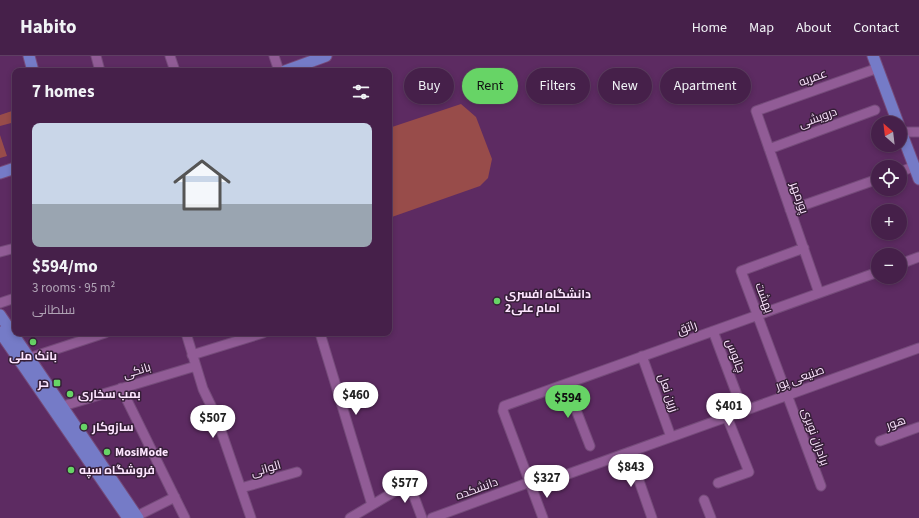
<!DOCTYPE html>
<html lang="en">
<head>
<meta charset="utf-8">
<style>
	:root { --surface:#46204a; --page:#4d2851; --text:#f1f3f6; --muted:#b0a3b5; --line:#5e3e62; --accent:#67d466 }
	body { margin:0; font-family:"Source Sans 3",Cairo,sans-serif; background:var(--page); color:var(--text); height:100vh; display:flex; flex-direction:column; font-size:15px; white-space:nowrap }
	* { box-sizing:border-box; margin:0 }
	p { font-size:13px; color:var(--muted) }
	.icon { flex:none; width:22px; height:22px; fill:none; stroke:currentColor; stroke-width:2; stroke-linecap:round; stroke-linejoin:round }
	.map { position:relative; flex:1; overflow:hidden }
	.drawer { position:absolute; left:12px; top:12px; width:380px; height:268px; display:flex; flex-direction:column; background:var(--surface); border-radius:8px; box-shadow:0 2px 6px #0003,0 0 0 1px var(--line) }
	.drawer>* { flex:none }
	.banner { position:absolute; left:404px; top:12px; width:380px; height:36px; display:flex; gap:8px }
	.needle { width:26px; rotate:332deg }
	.controls { position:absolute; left:871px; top:60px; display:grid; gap:8px }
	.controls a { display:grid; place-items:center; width:36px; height:36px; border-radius:50%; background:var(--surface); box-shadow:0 2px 6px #0003,0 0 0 1px var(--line); font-size:20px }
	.price { position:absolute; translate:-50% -34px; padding:0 9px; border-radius:14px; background:#fff; color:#222; font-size:13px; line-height:26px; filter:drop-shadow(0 1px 2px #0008) }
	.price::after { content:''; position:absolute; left:50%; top:24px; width:12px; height:9px; margin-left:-6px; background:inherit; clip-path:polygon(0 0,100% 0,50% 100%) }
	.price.current { background:var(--accent); color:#111 }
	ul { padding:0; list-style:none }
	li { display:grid; align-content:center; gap:8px; height:212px; padding:0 20px }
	li span { display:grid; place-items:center; height:124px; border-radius:8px; color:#555 }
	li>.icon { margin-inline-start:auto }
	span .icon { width:72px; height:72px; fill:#fffc; stroke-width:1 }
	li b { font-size:17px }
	h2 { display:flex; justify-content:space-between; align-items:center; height:48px; padding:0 20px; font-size:17px }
	.chip { padding:0 14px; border-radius:18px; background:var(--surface); box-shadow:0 2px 6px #0003,0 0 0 1px var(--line); font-size:14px; line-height:36px }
	.chip.current { background:var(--accent); color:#111 }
	header { display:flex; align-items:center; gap:24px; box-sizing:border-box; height:56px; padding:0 20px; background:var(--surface); border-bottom:1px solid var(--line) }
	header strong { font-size:19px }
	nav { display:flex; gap:22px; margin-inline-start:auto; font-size:14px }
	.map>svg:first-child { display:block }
	.park { fill:#984c4a }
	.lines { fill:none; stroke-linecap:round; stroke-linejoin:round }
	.minor-casing { stroke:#754b7a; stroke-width:11 }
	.major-casing { stroke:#754b7a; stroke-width:13 }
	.minor { stroke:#915c96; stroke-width:9 }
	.major { stroke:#757bc7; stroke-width:11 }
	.poi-dot { fill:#67d466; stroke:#361f38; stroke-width:1.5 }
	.labels { text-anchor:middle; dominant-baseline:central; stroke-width:3; stroke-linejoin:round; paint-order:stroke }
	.street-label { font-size:12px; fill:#fde5ff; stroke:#361f38 }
	.poi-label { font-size:12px; font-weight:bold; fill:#fde5ff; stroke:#361f38; text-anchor:start }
</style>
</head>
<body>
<header>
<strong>Habito</strong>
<nav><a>Home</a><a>Map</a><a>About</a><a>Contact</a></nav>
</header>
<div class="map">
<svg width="919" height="462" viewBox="0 0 919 462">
	<rect width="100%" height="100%" fill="#5d2b62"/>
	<path class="park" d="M461 48 476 61 492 103 488 122 480 130 389 162V72Z
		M15 54V66L0 70V59Z
		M0 79 7 100 0 102Z"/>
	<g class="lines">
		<g class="minor-casing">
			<path id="minor" d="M96 0 100 15
				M170 0 175 15
				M274 0 279 15
				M901 76H919
				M769 93 875 54
				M900 116 915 110
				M790 154 878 123
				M804 192 741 215 821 430
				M0 196 15 192
				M900 208 919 201
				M819 237 756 55 878 12
				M0 247 15 242
				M713 275 743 355
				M186 277 203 333 216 360 251 462
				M320 277 372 449
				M192 299 263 277
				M642 300 671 381
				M24 305 29 302 105 277
				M566 328 590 390
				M121 332 185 462
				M63 350 196 310
				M880 385 919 371
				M629 396 652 462
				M718 427 749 416 727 361
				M532 431 919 292
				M241 432 297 416
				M704 444 711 462
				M137 460 175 441
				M350 462 409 427 422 462
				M432 462 530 426
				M543 462 503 355 504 350 878 216"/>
		</g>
		<g class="major-casing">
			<path id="major" d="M29 0 33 15
				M873 0 898 67
				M285 15 326 0
				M900 73 919 123
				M0 117 15 112
				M0 259 138 462
				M0 276 128 462"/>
		</g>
		<use href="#minor" class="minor"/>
		<use href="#major" class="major"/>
	</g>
	<g class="poi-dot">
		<circle cx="497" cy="245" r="4"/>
		<circle cx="33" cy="286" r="4"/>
		<rect x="53" y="323" width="8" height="8" rx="2"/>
		<circle cx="70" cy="338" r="4"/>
		<circle cx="84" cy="371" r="4"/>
		<circle cx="107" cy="396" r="4"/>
		<circle cx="71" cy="414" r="4"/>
	</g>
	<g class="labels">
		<g class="street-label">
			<text transform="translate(813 22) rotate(-20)">عمریه</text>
			<text transform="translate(818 62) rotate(-20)">درویشی</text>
			<text transform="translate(799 142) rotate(71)">پورمهر</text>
			<text transform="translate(764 242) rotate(70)">بهشت</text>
			<text transform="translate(687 272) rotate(-20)">راتق</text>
			<text transform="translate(735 300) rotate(70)">چالوس</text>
			<text transform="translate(137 315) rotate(-17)">بانکی</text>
			<text transform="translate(800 322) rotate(-20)">صنیعی پور</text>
			<text transform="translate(668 337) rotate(71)">زرین نعل</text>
			<text transform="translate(896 367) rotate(-19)">هور</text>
			<text transform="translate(815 381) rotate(70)">برادران نوبری</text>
			<text transform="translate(266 413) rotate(-16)">الوانی</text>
			<text transform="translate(477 433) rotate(-20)">دانشکده</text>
		</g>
		<g class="poi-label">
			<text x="505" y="238">دانشگاه افسری<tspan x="505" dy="14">امام علی2</tspan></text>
			<text x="33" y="300" text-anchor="middle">بانک ملی</text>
			<text x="49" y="327" text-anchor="end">حر</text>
			<text x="78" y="338">بمب سخاری</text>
			<text x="92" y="371">سازوکار</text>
			<text x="115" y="396">MosiMode</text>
			<text x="79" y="414">فروشگاه سپه</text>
		</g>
	</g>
</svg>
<div class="controls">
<a><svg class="needle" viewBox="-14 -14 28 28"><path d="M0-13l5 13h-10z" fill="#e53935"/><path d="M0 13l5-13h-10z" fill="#b0a3b5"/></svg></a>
<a><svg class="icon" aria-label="locate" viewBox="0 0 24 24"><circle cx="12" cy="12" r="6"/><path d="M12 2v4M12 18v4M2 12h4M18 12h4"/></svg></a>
<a>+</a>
<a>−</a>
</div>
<b class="price" style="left:356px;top:360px">$460</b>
<b class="price current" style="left:568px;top:363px">$594</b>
<b class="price" style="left:729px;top:371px">$401</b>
<b class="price" style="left:213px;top:383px">$507</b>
<b class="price" style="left:631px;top:432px">$843</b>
<b class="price" style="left:547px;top:443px">$327</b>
<b class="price" style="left:405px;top:448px">$577</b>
<div class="banner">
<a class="chip">Buy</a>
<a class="chip current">Rent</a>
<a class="chip">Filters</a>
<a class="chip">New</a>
<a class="chip">Apartment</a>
</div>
<section class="drawer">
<h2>7 homes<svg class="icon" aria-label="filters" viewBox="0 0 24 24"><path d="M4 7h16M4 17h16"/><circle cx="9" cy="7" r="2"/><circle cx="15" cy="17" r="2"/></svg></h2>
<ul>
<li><span style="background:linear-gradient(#c9d6e8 65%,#9aa5b1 0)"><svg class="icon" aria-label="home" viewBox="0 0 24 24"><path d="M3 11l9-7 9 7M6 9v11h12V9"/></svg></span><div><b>$594/mo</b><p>3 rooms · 95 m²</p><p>سلطانی</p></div></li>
</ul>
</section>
</div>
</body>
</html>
